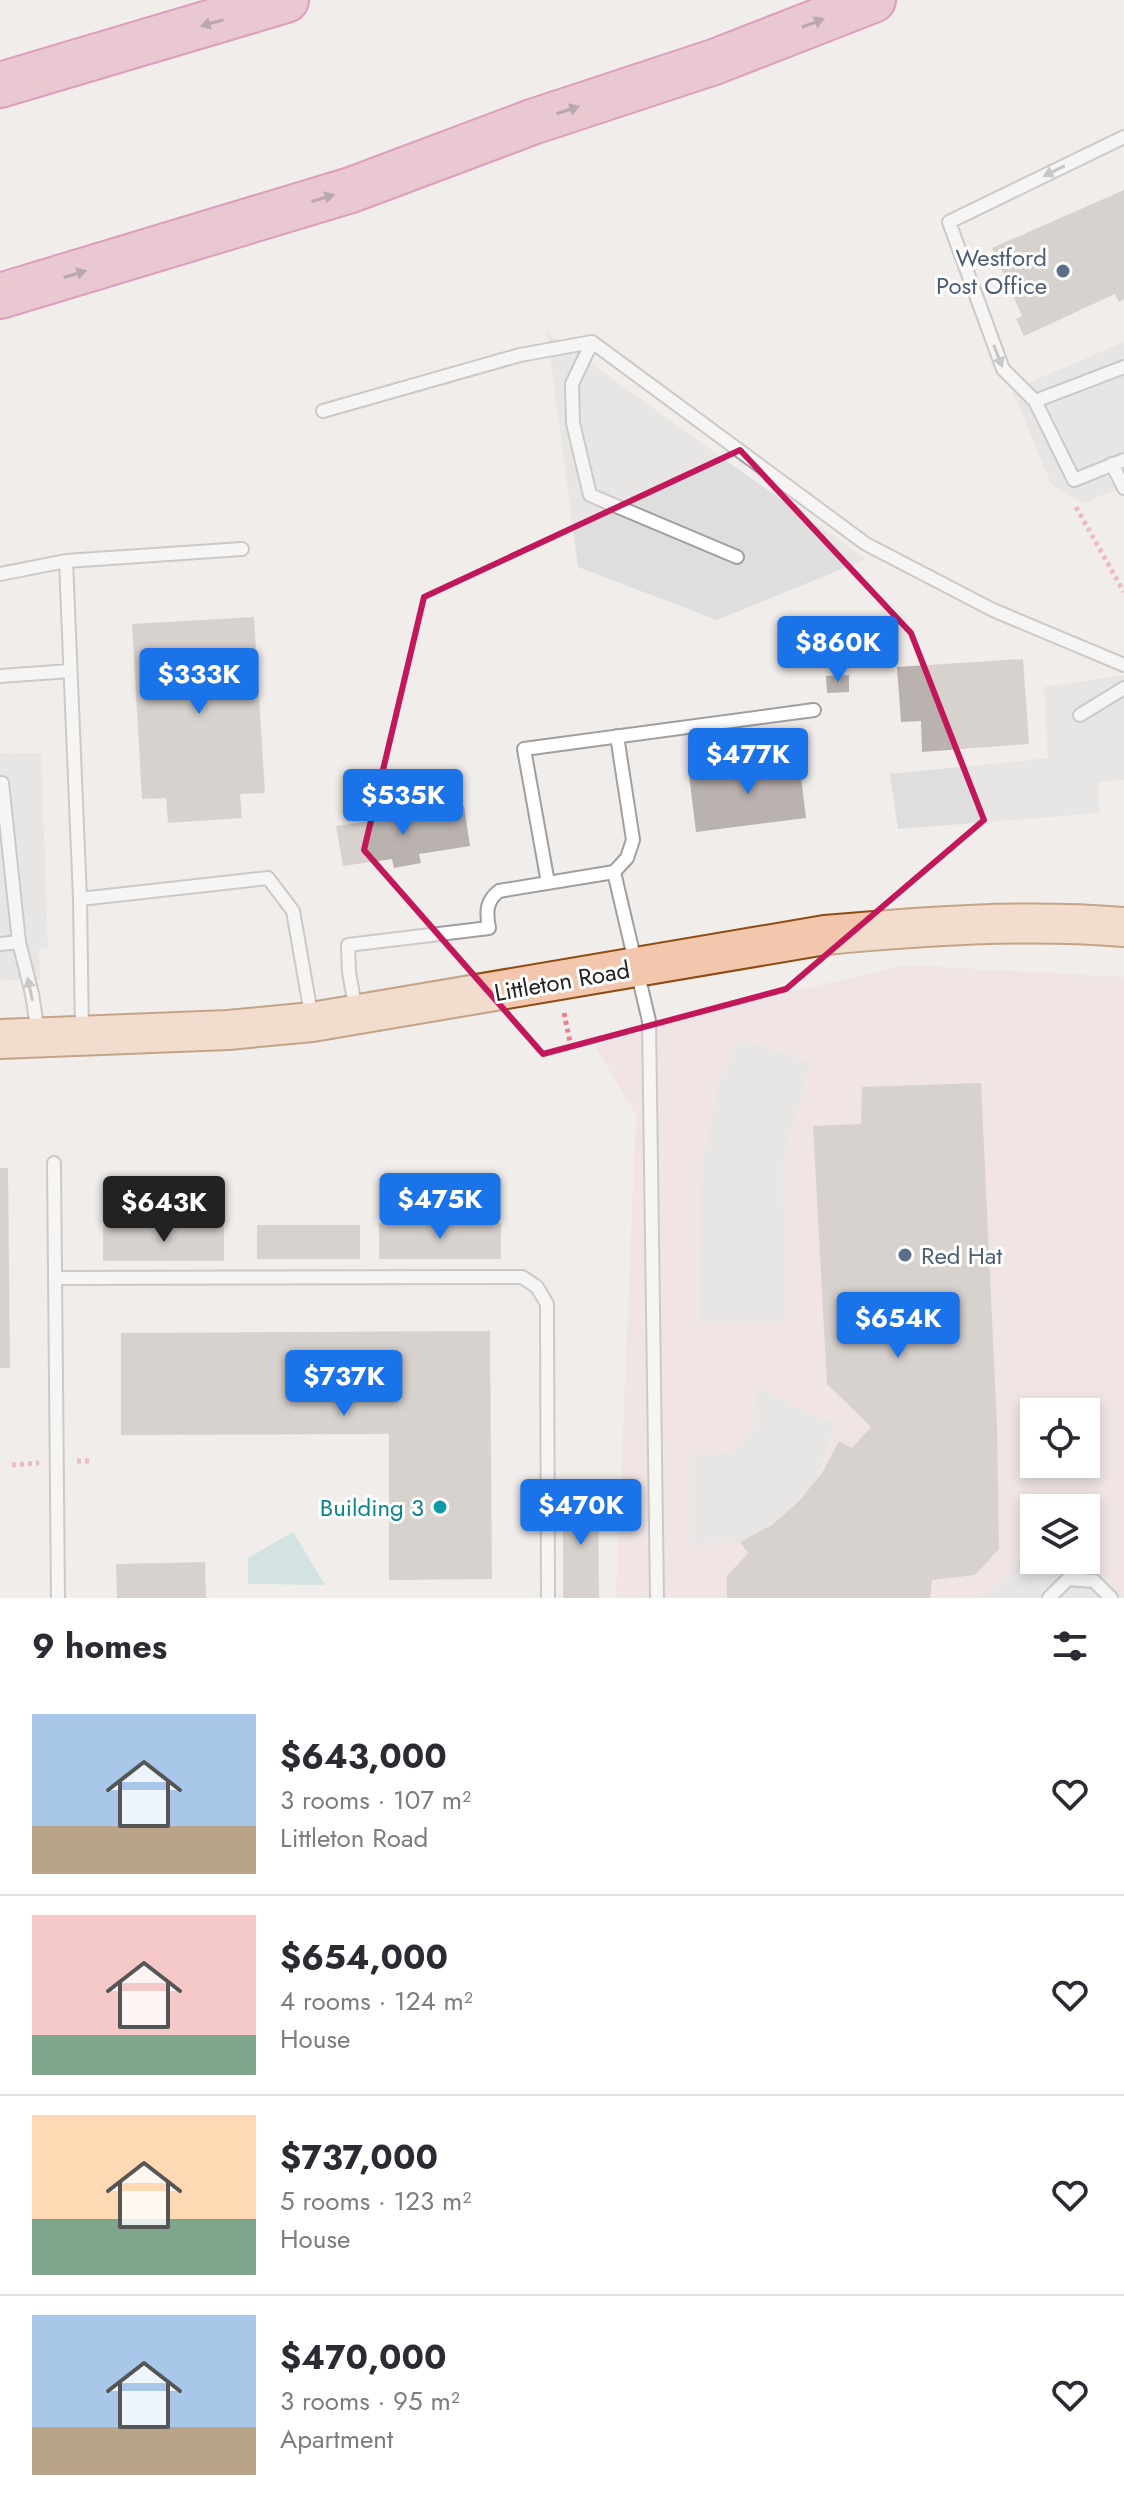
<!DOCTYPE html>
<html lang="en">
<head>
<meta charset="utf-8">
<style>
	:root { --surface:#fff; --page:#f2f2f3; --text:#2b2b33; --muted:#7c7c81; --line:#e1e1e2; --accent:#1a73e8 }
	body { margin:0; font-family:Jost,sans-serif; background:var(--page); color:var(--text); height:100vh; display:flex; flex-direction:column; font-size:30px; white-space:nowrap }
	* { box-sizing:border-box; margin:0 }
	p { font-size:26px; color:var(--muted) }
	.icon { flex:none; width:44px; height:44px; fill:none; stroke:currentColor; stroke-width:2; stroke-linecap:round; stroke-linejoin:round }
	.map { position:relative; height:1598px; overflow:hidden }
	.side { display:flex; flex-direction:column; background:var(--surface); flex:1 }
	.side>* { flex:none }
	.tools { position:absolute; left:1020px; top:1398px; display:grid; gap:16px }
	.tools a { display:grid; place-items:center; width:80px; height:80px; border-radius:0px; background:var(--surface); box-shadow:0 4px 12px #0003; font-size:40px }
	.price { position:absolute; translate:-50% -68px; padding:0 18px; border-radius:8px; background:var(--accent); color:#fff; font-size:26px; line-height:52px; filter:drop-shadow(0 2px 4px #0008) }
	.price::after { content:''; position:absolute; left:50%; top:48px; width:24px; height:18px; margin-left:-12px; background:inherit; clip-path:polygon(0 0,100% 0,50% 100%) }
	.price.current { background:#222; color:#fff }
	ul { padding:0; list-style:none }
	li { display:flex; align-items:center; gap:24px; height:200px; padding:0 32px }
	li+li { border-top:2px solid var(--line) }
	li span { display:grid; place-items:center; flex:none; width:224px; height:160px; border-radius:0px; color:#555 }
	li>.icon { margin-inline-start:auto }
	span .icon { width:96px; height:96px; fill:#fffc; stroke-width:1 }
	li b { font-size:34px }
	h2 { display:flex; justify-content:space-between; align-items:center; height:96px; padding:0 32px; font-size:34px }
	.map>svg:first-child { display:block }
	.commercial { fill:#efdbde; fill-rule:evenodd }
	.parking { fill:#dedede }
	.water { fill:#afd8d9 }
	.building { fill:#bab2af }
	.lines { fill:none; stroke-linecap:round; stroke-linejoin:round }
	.service-casing { stroke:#9f9f9f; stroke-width:16 }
	.primary-casing { stroke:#8e4c11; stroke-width:42 }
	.motorway-casing { stroke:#c93d88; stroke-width:48 }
	.path { stroke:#eb808a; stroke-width:5; stroke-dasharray:4 4; stroke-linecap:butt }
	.service { stroke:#fff; stroke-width:12 }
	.primary { stroke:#f2c7ad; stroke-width:38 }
	.motorway { stroke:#df9bb5; stroke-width:44 }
	.oneway { fill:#775864 }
	.oneway2 { fill:#9c9c9c }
	.marked { fill:none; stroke:#c2185b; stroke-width:6; stroke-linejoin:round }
	.service-dot { fill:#5c6f8a; stroke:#fff; stroke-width:3 }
	.culture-dot { fill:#0f9aa8; stroke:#fff; stroke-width:3 }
	.labels { text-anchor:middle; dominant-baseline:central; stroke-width:6; stroke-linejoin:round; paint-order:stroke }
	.service-label { font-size:24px; fill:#4e5e75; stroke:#fff; text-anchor:end }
	.street-label { font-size:24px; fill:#222; stroke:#fff }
	.culture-label { font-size:24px; fill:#0d838f; stroke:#fff; text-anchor:end }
</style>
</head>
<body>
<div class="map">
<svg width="1124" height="1598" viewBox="0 0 1124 1598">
	<rect width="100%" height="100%" fill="#f1edea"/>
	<path class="commercial" d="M905 965 1124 977V1598H616L636 1115 595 1046 702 1013ZM1034 1412H1086V1464H1034ZM1034 1508H1086V1560H1034Z"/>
	<path class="parking" d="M547 332 752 479 866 559 717 620 578 567Z
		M1124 342V487L1083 503 1051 484 1012 390Z
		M1124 675V780L1098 782 1100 813 898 829 890 774 1048 758 1044 687Z
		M41 753 48 948 39 949 40 979 0 981V754Z
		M739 1039 811 1062 783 1162 784 1322H699L702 1164 721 1073Z
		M755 1386 812 1415 837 1421 816 1481 786 1513 772 1525 740 1542 690 1544V1456L724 1453 739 1446 753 1429Z
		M1034 1546V1560H1086V1557L1124 1598H984Z"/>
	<path class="water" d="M293 1532 325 1585 248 1584V1558Z"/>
	<path class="building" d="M1124 190V299L1119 302 1115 294 1024 336 1016 319 1022 316 992 248Z
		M254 617 265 793 240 794 242 818 168 823 166 798 142 799 132 624Z
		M1023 659 1029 744 922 752 921 721 901 722 897 667Z
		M849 675V692L827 693 826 676Z
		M799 761 806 818 696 832 689 775Z
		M464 806 470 846 419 854 421 863 394 868 392 859 343 866 336 826 386 819 385 813 414 809 415 813Z
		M981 1083 997 1426 999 1549 975 1575 932 1580 930 1598H727V1576L748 1553 740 1542 772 1525 799 1501 822 1473 839 1441 852 1448 871 1427 827 1384 813 1126 861 1124 862 1087Z
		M0 1168H8L10 1368H0Z
		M379 1223H501V1259H379Z
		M257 1225H360V1259H257Z
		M103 1226H224V1261H103Z
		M490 1331 492 1579 389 1580V1434L121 1435V1333Z
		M598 1496 599 1598H563V1497Z
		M205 1562 206 1598H117L116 1564Z"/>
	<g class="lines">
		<g class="service-casing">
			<path id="service" d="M1124 367 1035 401 1074 480 1124 460
				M1035 401 1003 369 949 222 1124 137
				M323 411 520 355 592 342
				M1112 464 1124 488
				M737 557 590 495 573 423 572 384 592 342 866 544 993 610 1124 665
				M0 574 66 561
				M0 676 70 671
				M1080 715 1124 688
				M2 783 19 942 32 994 38 1033
				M614 872 627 858 633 840 617 736
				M548 883 524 749 814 710
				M80 899 66 561 242 549
				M0 944 19 942
				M356 1012 349 972 348 945 489 928C486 912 486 901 499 891L614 872 649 1021 657 1598
				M82 1033 80 899 268 878 293 911 312 1019
				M54 1163 58 1598
				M56 1278 522 1277 537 1287 547 1304 548 1598
				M1049 1598 1068 1579 1094 1581 1111 1598"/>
		</g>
		<g class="primary-casing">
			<path id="primary" d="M0 1039 228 1030 312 1022 825 935C925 926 1024 919 1124 927"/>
		</g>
		<g class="motorway-casing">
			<path id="motorway" d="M0 85 286 0
				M0 296 351 190 532 122 714 62 873 0"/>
		</g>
		<path class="path" d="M1076 507 1124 592
			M564 1013 571 1047
			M77 1461H92
			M12 1465 39 1463"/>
		<use href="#service" class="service"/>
		<use href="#primary" class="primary"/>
		<use href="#motorway" class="motorway"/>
	</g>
	<defs><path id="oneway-solid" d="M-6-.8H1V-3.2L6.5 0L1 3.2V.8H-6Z" transform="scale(2)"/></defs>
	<g class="oneway">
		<use href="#oneway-solid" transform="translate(212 23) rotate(164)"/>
		<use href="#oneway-solid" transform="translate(813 23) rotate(-21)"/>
		<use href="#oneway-solid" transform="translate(568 110) rotate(-18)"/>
		<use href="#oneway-solid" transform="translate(323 198) rotate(-17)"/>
		<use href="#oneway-solid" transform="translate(75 274) rotate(-17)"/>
	</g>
	<g class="oneway2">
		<use href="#oneway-solid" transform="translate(1054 171) rotate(154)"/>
		<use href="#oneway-solid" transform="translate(998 356) rotate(69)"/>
		<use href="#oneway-solid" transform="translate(30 989) rotate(-102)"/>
	</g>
	<path d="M0 0H1124V1598H0ZM740 450 911 633 984 820 786 989 543 1054 364 850 424 597Z" fill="#f1edea" fill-opacity=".55" fill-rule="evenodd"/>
	<path class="marked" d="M740 450 911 633 984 820 786 989 543 1054 364 850 424 597Z"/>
	<g class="service-dot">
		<circle cx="1063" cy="271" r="8"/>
		<circle cx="905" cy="1255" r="8"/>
	</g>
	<circle class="culture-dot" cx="440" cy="1507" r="8"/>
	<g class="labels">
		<g class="service-label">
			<text x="1047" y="257">Westford<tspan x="1047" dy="28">Post Office</tspan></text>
			<text x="921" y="1255" text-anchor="start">Red Hat</text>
		</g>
		<g class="street-label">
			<text transform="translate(562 981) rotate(-10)">Littleton Road</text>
		</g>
		<g class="culture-label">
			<text x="424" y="1507">Building 3</text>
		</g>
	</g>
</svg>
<div class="tools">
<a><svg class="icon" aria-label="locate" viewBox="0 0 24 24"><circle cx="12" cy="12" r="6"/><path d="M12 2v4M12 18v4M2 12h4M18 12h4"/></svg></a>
<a><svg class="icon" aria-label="layers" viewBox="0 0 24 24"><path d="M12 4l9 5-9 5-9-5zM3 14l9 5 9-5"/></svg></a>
</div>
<b class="price" style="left:838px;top:684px">$860K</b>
<b class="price" style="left:199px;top:716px">$333K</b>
<b class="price" style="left:748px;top:796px">$477K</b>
<b class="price" style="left:403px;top:837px">$535K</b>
<b class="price" style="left:440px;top:1241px">$475K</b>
<b class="price current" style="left:164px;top:1244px">$643K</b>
<b class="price" style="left:898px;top:1360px">$654K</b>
<b class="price" style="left:344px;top:1418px">$737K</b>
<b class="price" style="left:581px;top:1547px">$470K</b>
</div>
<section class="side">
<h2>9 homes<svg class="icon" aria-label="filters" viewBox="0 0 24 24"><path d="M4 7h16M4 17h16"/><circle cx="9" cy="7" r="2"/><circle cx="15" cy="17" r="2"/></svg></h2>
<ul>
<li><span style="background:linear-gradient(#a9c7e8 70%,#b9a48a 0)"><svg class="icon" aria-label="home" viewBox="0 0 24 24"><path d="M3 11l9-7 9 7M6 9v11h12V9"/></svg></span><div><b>$643,000</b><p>3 rooms · 107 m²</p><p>Littleton Road</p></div><svg class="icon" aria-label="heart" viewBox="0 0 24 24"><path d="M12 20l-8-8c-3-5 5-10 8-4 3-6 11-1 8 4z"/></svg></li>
<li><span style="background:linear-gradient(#f6c9c9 75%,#7fa58c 0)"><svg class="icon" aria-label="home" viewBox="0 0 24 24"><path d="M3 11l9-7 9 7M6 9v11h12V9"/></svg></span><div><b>$654,000</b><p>4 rooms · 124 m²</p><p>House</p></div><svg class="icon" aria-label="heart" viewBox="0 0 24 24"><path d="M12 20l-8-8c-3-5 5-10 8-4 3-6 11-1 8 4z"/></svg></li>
<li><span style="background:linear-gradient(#ffd9b3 65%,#7fa58c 0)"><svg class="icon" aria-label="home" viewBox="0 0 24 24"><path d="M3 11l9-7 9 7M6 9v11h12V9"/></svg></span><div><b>$737,000</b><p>5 rooms · 123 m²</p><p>House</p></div><svg class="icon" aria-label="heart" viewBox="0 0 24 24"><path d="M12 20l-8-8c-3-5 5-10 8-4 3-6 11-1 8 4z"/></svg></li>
<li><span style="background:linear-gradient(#a9c7e8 70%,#b9a48a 0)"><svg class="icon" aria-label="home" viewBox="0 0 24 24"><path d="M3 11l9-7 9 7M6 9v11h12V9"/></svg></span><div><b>$470,000</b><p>3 rooms · 95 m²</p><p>Apartment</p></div><svg class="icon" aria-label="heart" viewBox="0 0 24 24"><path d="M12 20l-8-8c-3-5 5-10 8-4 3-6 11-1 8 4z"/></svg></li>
</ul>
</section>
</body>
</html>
